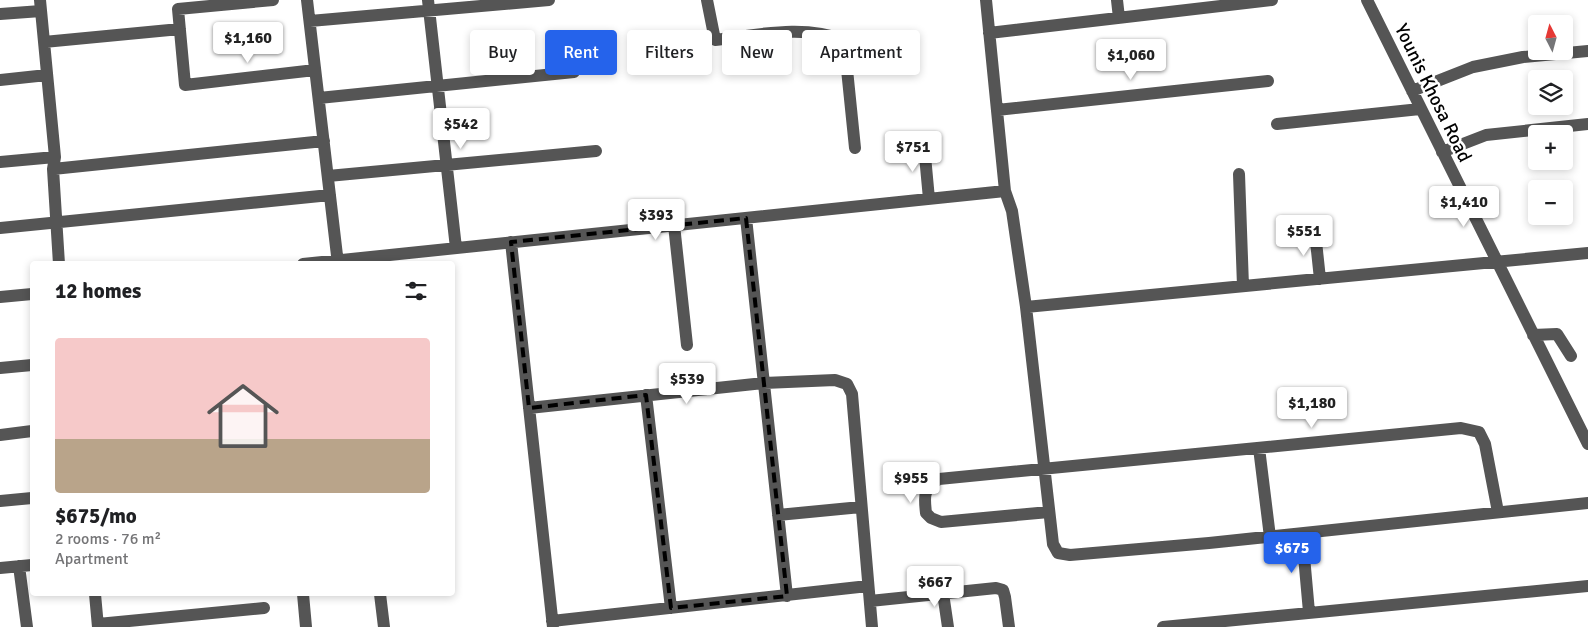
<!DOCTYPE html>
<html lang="en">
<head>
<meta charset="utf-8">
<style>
	:root { --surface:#fff; --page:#f6f6f6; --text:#202124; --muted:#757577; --line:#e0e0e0; --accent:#2563eb }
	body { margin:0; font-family:Signika,sans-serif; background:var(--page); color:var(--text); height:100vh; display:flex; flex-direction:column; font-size:19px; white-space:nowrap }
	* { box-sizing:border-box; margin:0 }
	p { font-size:16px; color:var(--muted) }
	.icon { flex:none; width:28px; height:28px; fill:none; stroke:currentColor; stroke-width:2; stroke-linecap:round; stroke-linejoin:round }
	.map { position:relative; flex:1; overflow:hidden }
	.sheet { position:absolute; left:30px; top:261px; width:425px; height:335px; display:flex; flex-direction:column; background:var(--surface); border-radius:5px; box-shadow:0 2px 8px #0003 }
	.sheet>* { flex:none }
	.hud { position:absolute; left:470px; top:30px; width:475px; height:45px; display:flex; gap:10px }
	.needle { width:32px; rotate:354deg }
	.tools { position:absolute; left:1528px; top:15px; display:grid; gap:10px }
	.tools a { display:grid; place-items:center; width:45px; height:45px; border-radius:5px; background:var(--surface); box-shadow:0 2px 8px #0003; font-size:25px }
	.price { position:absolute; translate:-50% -42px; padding:0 11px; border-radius:5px; background:#fff; color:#222; font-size:16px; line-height:32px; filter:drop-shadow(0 1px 2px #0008) }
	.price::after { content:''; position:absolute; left:50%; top:30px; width:15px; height:11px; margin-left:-8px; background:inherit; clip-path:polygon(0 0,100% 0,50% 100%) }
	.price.selected { background:var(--accent); color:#fff }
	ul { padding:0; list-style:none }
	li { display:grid; align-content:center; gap:10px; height:265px; padding:0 25px }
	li+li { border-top:1px solid var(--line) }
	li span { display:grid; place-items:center; height:155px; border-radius:5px; color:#555 }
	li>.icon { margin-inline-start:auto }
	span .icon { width:90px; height:90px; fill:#fffc; stroke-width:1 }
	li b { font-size:21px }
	h2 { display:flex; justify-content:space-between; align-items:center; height:60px; padding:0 25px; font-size:21px }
	.pill { padding:0 18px; border-radius:5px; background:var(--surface); box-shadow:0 2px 8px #0003; font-size:18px; line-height:45px }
	.pill.selected { background:var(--accent); color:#fff }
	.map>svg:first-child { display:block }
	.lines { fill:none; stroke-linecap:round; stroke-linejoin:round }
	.minor { stroke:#555; stroke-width:12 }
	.marked { fill:none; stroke:#000; stroke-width:4; stroke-dasharray:10 6; stroke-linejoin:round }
	.labels { text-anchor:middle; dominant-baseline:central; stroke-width:5; stroke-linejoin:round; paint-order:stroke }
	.street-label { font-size:19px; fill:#000; stroke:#fff }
</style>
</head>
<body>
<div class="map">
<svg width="1588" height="627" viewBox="0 0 1588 627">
	<rect width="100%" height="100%" fill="#fff"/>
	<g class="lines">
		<path class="minor" d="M40 0 55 157 53 169 59 264
			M273 0 178 9 185 85 315 70
			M307 0 338 264
			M428 0 456 248
			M707 0 715 40C758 35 803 24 844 40L855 148
			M986 0 1005 191 1012 211 1026 307 1053 544 1058 553 1070 555 1209 543 1588 503
			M1117 0 1119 18
			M1367 0 1588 444
			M0 14 41 11
			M310 21 549 0
			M989 33 1272 0
			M44 42 180 29
			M0 80 47 75
			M1412 91 1473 67 1523 57 1588 51
			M319 98 574 72
			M997 110 1268 81
			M1277 124 1420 109
			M924 145 929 199
			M1442 152 1486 135 1588 124
			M0 162 55 157
			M53 169 324 141
			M1239 174 1243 286
			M328 176 596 151
			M746 218 787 596
			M674 225 687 345
			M0 228 330 195
			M1315 232 1320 279
			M511 242 553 627
			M303 264 1005 191
			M0 297 32 294
			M1026 307 1588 253
			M1533 335 1557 334 1571 356
			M0 368 32 365
			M646 395 671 608
			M529 408 764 383 835 380 847 384 852 394 872 627
			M0 435 32 431
			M1259 448 1270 537
			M0 501 32 498
			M1049 512 941 522 931 518 926 513C924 496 923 489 939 479L1461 428 1479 432 1485 444 1498 512
			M778 515 861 507
			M1302 534 1309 612
			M19 566 27 627
			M0 568 32 565
			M943 593 948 627
			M95 594 98 627
			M303 594 306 627
			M380 594 384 627
			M870 601 996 588 1003 590 1005 597 1009 627
			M552 621 868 586
			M98 624 264 608
			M1163 627 1588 586"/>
	</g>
	<path class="marked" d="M746 218 787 596 671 608 646 395 529 408 511 242Z"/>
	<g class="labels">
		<g class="street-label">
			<text transform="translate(1433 93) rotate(64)">Younis Khosa Road</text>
		</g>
	</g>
</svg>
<div class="tools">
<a><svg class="needle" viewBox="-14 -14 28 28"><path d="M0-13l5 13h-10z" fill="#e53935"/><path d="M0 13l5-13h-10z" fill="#757577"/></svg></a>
<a><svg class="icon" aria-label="layers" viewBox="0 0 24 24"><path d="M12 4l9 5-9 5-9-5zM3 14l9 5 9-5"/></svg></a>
<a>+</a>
<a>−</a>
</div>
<b class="price" style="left:248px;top:64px">$1,160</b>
<b class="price" style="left:1131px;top:81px">$1,060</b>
<b class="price" style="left:461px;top:150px">$542</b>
<b class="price" style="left:913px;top:173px">$751</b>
<b class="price" style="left:1464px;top:228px">$1,410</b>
<b class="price" style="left:656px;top:241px">$393</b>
<b class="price" style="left:1304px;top:257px">$551</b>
<b class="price" style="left:687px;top:405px">$539</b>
<b class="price" style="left:1312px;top:429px">$1,180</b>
<b class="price" style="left:911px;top:504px">$955</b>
<b class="price selected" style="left:1292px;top:574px">$675</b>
<b class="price" style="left:935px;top:608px">$667</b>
<div class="hud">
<a class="pill">Buy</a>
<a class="pill selected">Rent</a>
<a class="pill">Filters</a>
<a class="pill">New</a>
<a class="pill">Apartment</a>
</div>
<section class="sheet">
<h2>12 homes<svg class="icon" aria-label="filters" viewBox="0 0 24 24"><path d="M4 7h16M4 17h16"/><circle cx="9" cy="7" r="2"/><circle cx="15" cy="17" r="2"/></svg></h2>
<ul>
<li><span style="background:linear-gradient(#f6c9c9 65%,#b9a48a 0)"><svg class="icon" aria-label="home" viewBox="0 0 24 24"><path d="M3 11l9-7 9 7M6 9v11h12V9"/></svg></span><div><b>$675/mo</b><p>2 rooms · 76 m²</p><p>Apartment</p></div></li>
</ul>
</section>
</div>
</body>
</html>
